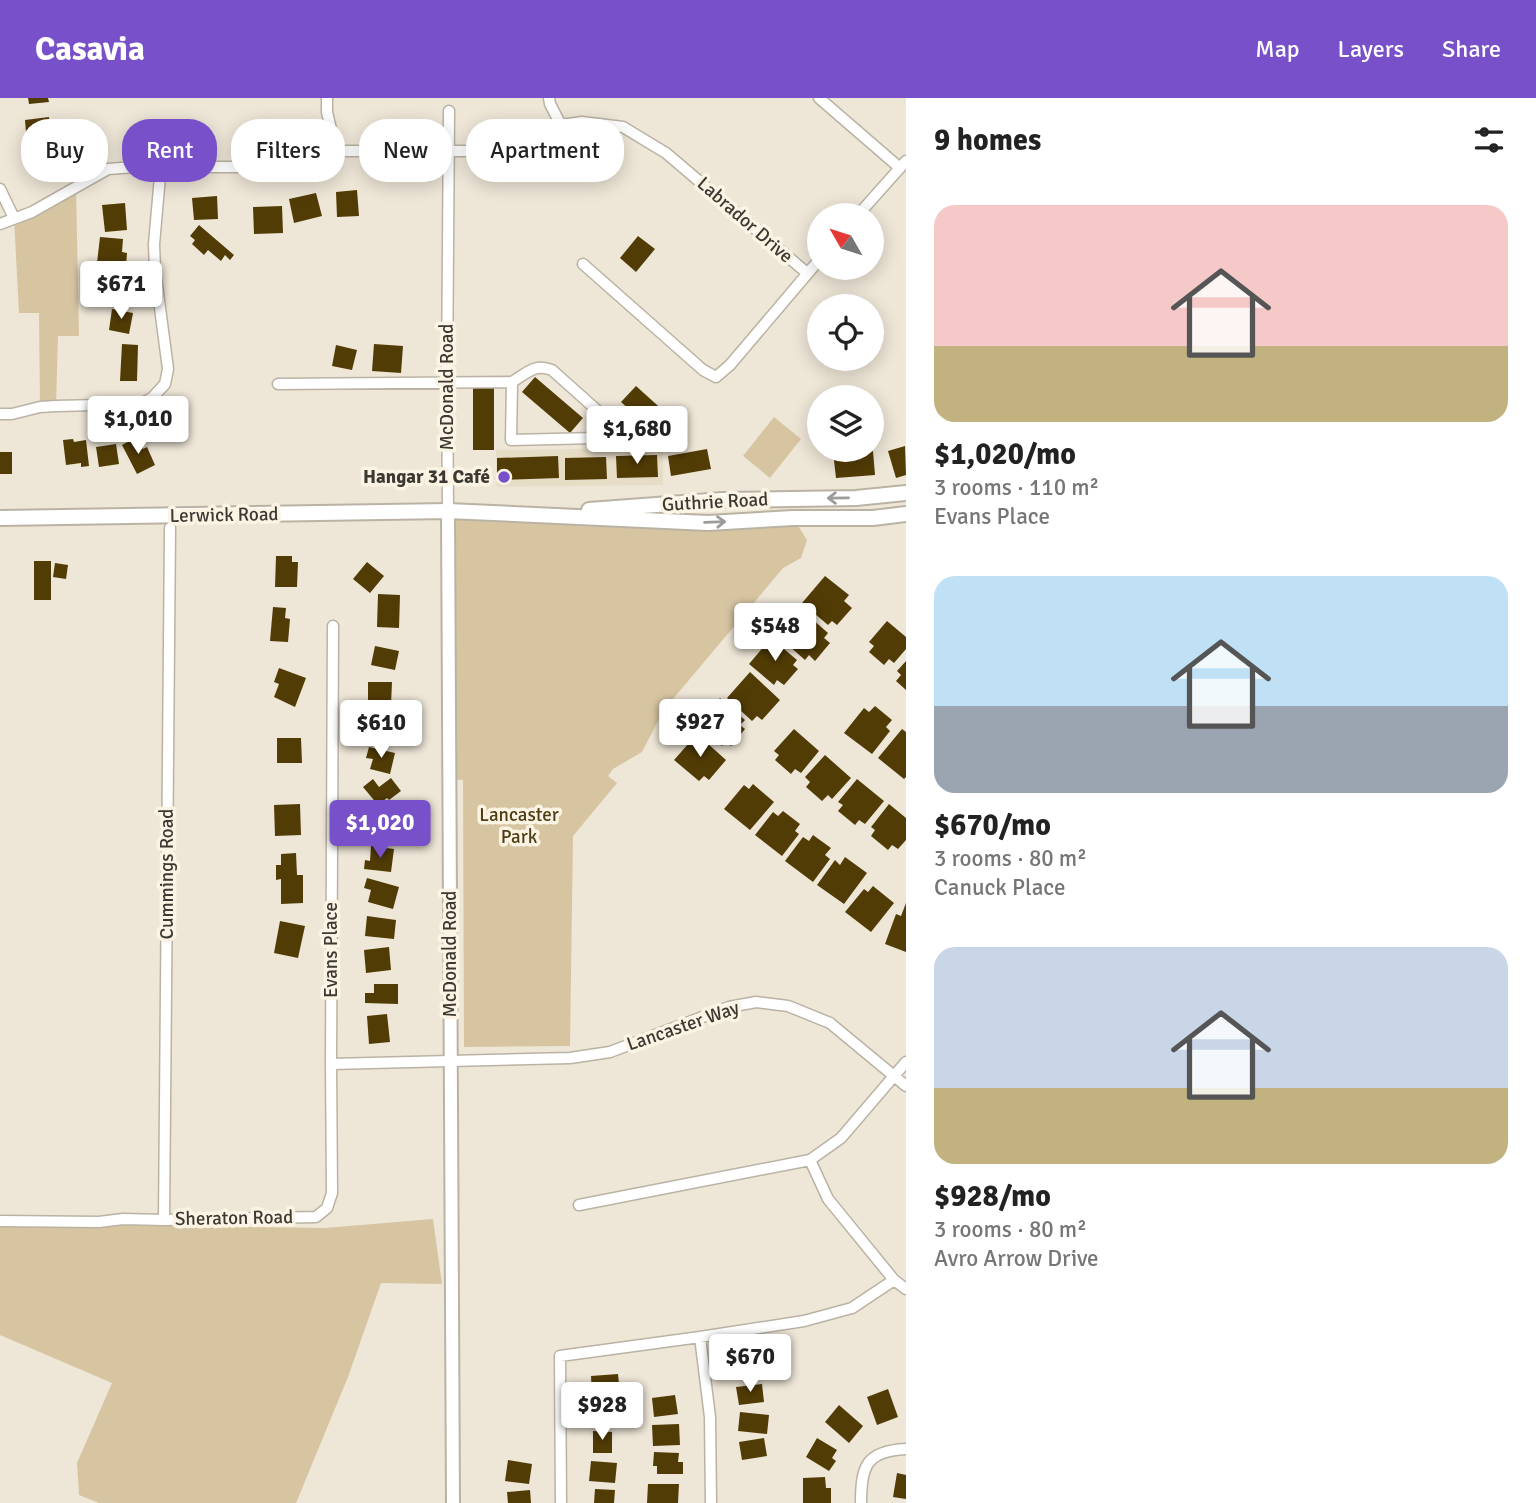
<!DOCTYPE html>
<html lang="en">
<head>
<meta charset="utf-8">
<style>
	:root { --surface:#fff; --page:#f2f2f2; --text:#222; --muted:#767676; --accent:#7851ca }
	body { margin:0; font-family:Signika,sans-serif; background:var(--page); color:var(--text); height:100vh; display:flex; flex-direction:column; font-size:26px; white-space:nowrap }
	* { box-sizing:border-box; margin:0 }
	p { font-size:23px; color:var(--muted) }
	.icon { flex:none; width:38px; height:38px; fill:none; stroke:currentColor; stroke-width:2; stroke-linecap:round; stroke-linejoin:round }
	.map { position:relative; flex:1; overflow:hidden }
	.sheet { display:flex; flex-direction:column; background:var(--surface); width:630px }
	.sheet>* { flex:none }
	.top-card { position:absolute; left:21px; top:21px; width:665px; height:63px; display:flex; gap:14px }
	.needle { width:46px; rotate:309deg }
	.fabs { position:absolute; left:807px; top:105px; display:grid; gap:14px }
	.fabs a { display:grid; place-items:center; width:77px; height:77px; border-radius:50%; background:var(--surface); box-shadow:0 4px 18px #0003; font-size:35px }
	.price { position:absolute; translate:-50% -60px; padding:0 16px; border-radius:7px; background:#fff; color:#222; font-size:23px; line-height:46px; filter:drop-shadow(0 2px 4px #0008) }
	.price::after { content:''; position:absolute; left:50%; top:42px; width:21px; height:16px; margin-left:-10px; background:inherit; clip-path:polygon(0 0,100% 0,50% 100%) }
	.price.current { background:var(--accent); color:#fff }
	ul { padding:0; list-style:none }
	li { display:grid; align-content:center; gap:14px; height:371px; padding:0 28px }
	li span { display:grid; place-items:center; height:217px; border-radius:21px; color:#555 }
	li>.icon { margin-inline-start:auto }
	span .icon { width:126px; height:126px; fill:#fffc; stroke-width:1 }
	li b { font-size:30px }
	h2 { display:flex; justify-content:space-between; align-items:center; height:84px; padding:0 28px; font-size:30px }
	.tag { padding:0 24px; border-radius:28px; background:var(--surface); box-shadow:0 4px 18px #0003; font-size:24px; line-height:63px }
	.tag.current { background:var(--accent); color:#fff }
	header { display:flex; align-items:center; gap:42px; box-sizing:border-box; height:98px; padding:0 35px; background:var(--accent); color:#fff }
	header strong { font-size:33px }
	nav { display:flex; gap:38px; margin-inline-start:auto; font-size:24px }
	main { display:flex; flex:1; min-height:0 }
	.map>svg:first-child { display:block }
	.built { fill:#e7dcc6 }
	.green { fill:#d7c5a2 }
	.building { fill:#523c06 }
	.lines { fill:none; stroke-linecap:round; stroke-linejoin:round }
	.minor-casing { stroke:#bab3a4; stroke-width:13 }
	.tertiary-casing { stroke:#bab3a4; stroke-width:16 }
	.secondary-casing { stroke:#bab3a4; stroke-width:18 }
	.minor { stroke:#fff; stroke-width:10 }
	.tertiary { stroke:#fff; stroke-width:12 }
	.secondary { stroke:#fff; stroke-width:14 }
	.oneway { stroke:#9e9c99 }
	.poi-dot { fill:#7851ca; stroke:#fbf4e4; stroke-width:2.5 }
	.labels { text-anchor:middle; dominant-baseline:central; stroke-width:7; stroke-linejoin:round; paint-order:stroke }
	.street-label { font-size:19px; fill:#3c3933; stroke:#fbf4e4 }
	.poi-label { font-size:19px; font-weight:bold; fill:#3c3933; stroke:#fbf4e4; text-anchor:end }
	.park-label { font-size:19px; fill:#4f3d14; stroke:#fbf4e4 }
</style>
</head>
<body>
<header>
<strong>Casavia</strong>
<nav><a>Map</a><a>Layers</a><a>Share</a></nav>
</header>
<main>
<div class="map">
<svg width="906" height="1405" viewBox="0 0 906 1405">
	<rect width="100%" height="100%" fill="#eee6d7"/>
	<path class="built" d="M663 350V387L497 389 496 352Z"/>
	<path class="green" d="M76 89 79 238H58L56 308 40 309 39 215H19L14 120Z
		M774 319 801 341 770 380 743 358Z
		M448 413 793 420 807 442 801 460 783 470 673 601 657 625 642 654 613 671 608 678 617 685 573 738 570 948 464 949 463 682 449 681Z
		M433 1121 442 1186 381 1185 348 1279 296 1405H99L79 1397 77 1365 112 1285 0 1237V1125L325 1130Z"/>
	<path class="building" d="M28 0H48L49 4 29 6Z
		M49 19 51 44 27 47 25 22Z
		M47 51 50 79 36 80 35 70 29 71 27 53Z
		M357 92 359 118 337 119 336 94Z
		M316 95 322 118 294 125 289 101Z
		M217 98 218 121 194 122 192 100Z
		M125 105 127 132 105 134 102 107Z
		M282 108 283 135 254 136 253 109Z
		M199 127 234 157 230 162 225 157 221 163 208 152 204 157 192 146 195 142 190 138Z
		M638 138 655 151 636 174 620 160Z
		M100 139 123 141 122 154 127 155 126 168 97 165Z
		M121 177 122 192 129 191 130 201 102 203 101 179Z
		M112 211 133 215 129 236 109 232Z
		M122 246 138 247 137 283H120Z
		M374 246 403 248 401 275 372 273Z
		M336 247 357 252 352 272 332 268Z
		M535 279 583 320 570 335 522 294Z
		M636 288 667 316 652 332 621 304Z
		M473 290H494V352H473Z
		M137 339 143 351 147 349 155 367 137 376 122 347Z
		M73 341 74 344 86 342 89 368 81 369V365L66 367 63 342Z
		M116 346 119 366 99 369 96 349Z
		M905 348 906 377 896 380 888 353Z
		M707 351 711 371 671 378 668 358Z
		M853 352V355L873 353 875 377 836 380 833 354Z
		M0 354H12V376H0Z
		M657 357 658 379 617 380 616 358Z
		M558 358 559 380 497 382V360Z
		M606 359 607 381 565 382V360Z
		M276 458H292V464H298L297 489H275Z
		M34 463H51V502H34Z
		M367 464 384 478 370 495 353 481Z
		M55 465 68 467 66 481 53 479Z
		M825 478 849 497 844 503 852 510 837 527 832 523 828 527 802 505Z
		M378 496 400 497 399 530 377 529Z
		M273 509 286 510 285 520 290 521 288 544 270 543Z
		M803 513 828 535 824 540 830 545 815 563 809 557 805 562 780 540Z
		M887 523 906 539V551L894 565 889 561 884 567 869 554 874 548 869 544Z
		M771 540 797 562 793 567 798 571 784 587 777 582 774 587 749 566Z
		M375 548 399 553 395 572 371 567Z
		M906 563V592L896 583 901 577 897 573Z
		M279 570 306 580 295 609 274 599 279 586 274 584Z
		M750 574 780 602 762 622 757 618 752 623 727 600Z
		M368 584H392L391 607H368Z
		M720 600 745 622 740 627 745 631 731 648 726 644 722 648 697 627Z
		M875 608 892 622 886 629 890 633 872 656 844 635 864 610 869 614Z
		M367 619 395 621 393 643 365 641Z
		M794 631 819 653 801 675 795 671 791 676 775 662 779 657 774 653Z
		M902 631 906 634V679L904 681 878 660Z
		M697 636 726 662 709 682 704 678 699 683 674 662Z
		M277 640H301L302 665H277Z
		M369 649 395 655 390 676 370 671 373 661 366 660Z
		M825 657 851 680 832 701 828 697 822 703 806 689 810 684 805 679Z
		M391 680 401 693 389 702 387 700 378 707 363 689 373 681 379 689Z
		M857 681 884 703 865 726 859 722 855 727 838 713 843 707 838 704Z
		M753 686 774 704 750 732 724 711 744 687 749 691Z
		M300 706 301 737 275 738 274 707Z
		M889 706 906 720V742L898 751 892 747 888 752 871 738 875 732 871 729Z
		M783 713 800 726 795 733 799 736 782 758 755 737 773 714 778 718Z
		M392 714V738H365V729H369V715Z
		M813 737 831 750 825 757 830 761 813 784 785 763 803 739 809 743Z
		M371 748 394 751 391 774 364 771 365 762 370 763Z
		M296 755 297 777H303V805L281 806V781L276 782V767H281V756Z
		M845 759 867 775 844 806 817 787 835 762 840 767Z
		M367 780 399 789 393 811 368 804 371 792 364 790Z
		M873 788 894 805 871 834 845 814 864 791 868 794Z
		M906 805V854L885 846 896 816 901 818Z
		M367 818 396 822 394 841 365 838Z
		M280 823 305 828 298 860 274 855Z
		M389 849 391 872 366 875 364 852Z
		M374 886H398V906L365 905V895H374Z
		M387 916 390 944 369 946 367 918Z
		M758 1257 760 1278 735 1280 733 1260Z
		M618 1276 620 1296 592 1298 591 1278Z
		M762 1286 764 1304 739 1307 736 1289Z
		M888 1291 898 1319 877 1327 867 1299Z
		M675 1297 678 1316 654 1319 652 1300Z
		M839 1307 863 1328 849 1345 825 1324Z
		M740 1314 769 1317 767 1336 738 1333Z
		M679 1326 680 1347 653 1348 652 1327Z
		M593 1333 612 1334V1355H593Z
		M764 1340 767 1358 742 1362 739 1344Z
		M817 1340 837 1352 832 1360 836 1363 829 1373 806 1359Z
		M654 1354 679 1355 678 1364H683V1376H657V1368H653Z
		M508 1362 532 1366 529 1386 505 1383Z
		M591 1363 617 1365 615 1385 589 1383Z
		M897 1375 906 1377V1401L893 1399Z
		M825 1379 826 1390H831V1405H803V1380Z
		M648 1386H679L678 1405H647Z
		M595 1391 615 1392 614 1405H594Z
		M530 1392 531 1405H508L507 1394Z"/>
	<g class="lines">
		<g class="minor-casing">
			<path id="minor" d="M327 0V14L336 53
				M549 0 550 6 561 27
				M819 0 900 70
				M0 91 14 120
				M858 117 906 63
				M0 126 32 114 108 71 161 67 186 69H294L336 53H468L492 51 561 27 582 24 623 29 666 55 807 175
				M583 166 703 272 716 279 730 267 819 162
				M512 284 511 342 681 338
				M278 286 512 284C527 275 535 265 552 272L627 339
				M0 316H12L40 309 56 308 140 306 152 300 165 286 168 271 155 172 154 146 161 67
				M448 413 447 284 449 13
				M331 966 333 528
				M810 1062 828 1101 894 1182 906 1191
				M579 1107 810 1062 841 1040 906 964
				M164 1122 170 430
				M0 1123 99 1124 123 1121 164 1122 316 1119 327 1110 332 1095 331 966 570 960 610 954 729 909 756 904 788 908 830 925 906 988
				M700 1239 710 1319 711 1405
				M561 1405 560 1258 700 1239 804 1223 852 1210 894 1182
				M861 1405C861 1368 866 1353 906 1351"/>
		</g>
		<g class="tertiary-casing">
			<path id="tertiary" d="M448 413 453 1405"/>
		</g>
		<g class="secondary-casing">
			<path id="secondary" d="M589 412 723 402 856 400 906 395
				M0 420 448 413 708 425 793 420H873L906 416"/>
		</g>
		<use href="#minor" class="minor"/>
		<use href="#tertiary" class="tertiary"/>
		<use href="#secondary" class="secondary"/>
	</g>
	<defs><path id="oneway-shaft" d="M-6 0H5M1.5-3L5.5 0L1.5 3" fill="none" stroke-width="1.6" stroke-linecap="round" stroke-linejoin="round" transform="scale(1.75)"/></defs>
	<g class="oneway">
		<use href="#oneway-shaft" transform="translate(838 400) rotate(179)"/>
		<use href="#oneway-shaft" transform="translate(715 424) rotate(-2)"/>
	</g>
	<circle class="poi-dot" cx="504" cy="379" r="7"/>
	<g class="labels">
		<g class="street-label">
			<text transform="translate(745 122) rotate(41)">Labrador Drive</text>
			<text transform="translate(447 289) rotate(-90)">McDonald Road</text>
			<text transform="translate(715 404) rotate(-3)">Guthrie Road</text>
			<text transform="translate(224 417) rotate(-1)">Lerwick Road</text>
			<text transform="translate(167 776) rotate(-90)">Cummings Road</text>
			<text transform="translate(331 852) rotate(-90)">Evans Place</text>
			<text transform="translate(450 856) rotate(-90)">McDonald Road</text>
			<text transform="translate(683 928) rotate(-19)">Lancaster Way</text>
			<text transform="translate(234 1120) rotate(-1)">Sheraton Road</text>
		</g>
		<g class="poi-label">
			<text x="490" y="379">Hangar 31 Café</text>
		</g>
		<g class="park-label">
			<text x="519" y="717">Lancaster<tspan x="519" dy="22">Park</tspan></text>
		</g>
	</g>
</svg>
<div class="fabs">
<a><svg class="needle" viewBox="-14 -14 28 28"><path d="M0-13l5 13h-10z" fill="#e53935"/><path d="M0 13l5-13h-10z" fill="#767676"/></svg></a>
<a><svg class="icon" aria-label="locate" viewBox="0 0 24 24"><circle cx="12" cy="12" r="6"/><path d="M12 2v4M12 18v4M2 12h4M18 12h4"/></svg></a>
<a><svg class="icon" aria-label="layers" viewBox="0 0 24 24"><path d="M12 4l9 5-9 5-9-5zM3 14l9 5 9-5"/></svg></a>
</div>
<b class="price" style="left:121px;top:223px">$671</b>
<b class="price" style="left:138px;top:358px">$1,010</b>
<b class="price" style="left:637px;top:368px">$1,680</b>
<b class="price" style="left:775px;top:565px">$548</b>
<b class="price" style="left:700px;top:661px">$927</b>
<b class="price" style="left:381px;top:662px">$610</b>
<b class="price current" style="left:380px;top:762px">$1,020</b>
<b class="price" style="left:750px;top:1296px">$670</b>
<b class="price" style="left:602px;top:1344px">$928</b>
<div class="top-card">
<a class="tag">Buy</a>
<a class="tag current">Rent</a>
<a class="tag">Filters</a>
<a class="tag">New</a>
<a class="tag">Apartment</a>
</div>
</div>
<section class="sheet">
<h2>9 homes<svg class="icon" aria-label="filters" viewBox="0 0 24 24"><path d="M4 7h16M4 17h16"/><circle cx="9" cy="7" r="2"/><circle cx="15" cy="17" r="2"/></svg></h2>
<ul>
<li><span style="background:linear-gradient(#f6c9c9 65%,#c2b280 0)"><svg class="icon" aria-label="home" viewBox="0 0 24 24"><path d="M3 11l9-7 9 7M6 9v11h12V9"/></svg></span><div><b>$1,020/mo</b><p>3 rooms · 110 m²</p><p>Evans Place</p></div></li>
<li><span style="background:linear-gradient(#bfe0f5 60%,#9aa5b1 0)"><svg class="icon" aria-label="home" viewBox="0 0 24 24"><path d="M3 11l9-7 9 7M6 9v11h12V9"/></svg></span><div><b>$670/mo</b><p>3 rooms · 80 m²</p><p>Canuck Place</p></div></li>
<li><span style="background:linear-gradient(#c9d6e8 65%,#c2b280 0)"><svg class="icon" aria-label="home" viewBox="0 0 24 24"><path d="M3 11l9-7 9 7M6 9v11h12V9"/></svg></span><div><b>$928/mo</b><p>3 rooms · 80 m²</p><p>Avro Arrow Drive</p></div></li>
</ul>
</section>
</main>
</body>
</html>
